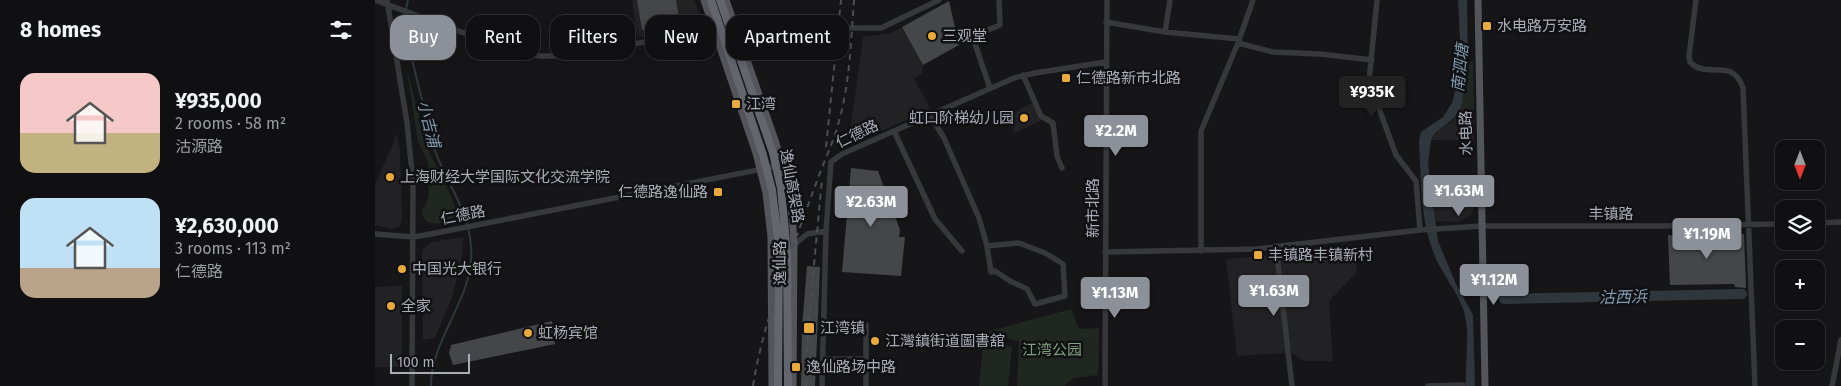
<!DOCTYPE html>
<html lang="en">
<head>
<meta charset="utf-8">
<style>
	:root { --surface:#101012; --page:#1e1e20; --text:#f1f3f6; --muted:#9c9d9f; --line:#303032; --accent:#8c9099 }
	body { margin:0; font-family:"Fira Sans","Noto Sans SC",sans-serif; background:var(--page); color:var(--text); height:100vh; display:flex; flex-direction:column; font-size:19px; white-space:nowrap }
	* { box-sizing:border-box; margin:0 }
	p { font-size:16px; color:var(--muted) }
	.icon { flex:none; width:28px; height:28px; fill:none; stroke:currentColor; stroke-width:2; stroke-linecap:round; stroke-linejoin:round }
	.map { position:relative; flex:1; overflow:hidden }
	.drawer { display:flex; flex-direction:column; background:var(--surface); width:375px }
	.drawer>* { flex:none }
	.banner { position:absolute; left:15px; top:15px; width:475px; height:45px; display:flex; gap:10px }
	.needle { width:32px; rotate:180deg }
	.controls { position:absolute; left:1400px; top:140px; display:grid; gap:10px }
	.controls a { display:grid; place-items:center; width:50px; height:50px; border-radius:10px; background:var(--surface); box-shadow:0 2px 8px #0003,0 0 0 1px var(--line); font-size:25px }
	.scale { position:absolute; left:15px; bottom:12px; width:80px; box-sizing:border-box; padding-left:5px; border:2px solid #a8adb7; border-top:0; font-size:14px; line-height:18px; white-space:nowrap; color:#a8adb7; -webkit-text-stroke:4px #111113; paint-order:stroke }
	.price { position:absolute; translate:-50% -42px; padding:0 11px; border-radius:5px; background:var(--accent); color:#fff; font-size:16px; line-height:32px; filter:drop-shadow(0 1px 2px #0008) }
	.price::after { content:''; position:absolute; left:50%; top:30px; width:15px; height:11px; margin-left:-8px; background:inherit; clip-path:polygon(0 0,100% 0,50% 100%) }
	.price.active { background:#222; color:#fff }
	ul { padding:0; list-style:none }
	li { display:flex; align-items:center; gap:15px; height:125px; padding:0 20px }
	li span { display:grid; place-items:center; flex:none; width:140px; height:100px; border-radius:15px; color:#555 }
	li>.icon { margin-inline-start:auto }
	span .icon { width:60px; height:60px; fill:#fffc; stroke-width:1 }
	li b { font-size:21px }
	h2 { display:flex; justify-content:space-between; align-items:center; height:60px; padding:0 20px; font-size:21px }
	.chip { padding:0 18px; border-radius:15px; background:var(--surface); box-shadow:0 2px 8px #0003,0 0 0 1px var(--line); font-size:18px; line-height:45px }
	.chip.active { background:var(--accent); color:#fff }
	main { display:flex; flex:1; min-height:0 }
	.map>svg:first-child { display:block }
	.built { fill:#222224 }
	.green { fill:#202721 }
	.water { fill:#2f373d }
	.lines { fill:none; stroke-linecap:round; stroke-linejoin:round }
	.stream { stroke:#2f373d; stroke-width:2 }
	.river { stroke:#2f373d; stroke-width:10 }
	.building { fill:#45464a }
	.minor { stroke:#37383c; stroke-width:5.5 }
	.major { stroke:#53555b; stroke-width:7 }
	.rail { stroke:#4c4e53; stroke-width:2; stroke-dasharray:6 5; stroke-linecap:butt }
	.highway-bridge { stroke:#63666d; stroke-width:8 }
	.poi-dot { fill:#e8a93d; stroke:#111113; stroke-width:2 }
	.labels { text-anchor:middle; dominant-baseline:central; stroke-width:5; stroke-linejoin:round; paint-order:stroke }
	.poi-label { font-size:15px; fill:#a8adb7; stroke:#111113; text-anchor:start }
	.street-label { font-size:15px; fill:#a8adb7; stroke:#111113 }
	.park-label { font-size:15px; fill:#81a181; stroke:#111113 }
	.water-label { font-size:16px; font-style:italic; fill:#819cb0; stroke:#111113 }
</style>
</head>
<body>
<main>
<section class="drawer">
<h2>8 homes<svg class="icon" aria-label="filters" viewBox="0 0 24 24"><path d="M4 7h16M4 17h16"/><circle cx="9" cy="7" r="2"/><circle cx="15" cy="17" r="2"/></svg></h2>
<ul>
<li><span style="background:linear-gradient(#f6c9c9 60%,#c2b280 0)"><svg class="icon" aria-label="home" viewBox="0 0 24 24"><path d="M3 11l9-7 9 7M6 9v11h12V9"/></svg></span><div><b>¥935,000</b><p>2 rooms · 58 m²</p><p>沽源路</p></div></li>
<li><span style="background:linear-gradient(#bfe0f5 70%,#b9a48a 0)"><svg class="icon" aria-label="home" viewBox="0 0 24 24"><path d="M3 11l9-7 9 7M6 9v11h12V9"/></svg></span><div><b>¥2,630,000</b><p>3 rooms · 113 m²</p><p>仁德路</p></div></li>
</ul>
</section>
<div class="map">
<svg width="1466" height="386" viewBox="0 0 1466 386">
	<rect width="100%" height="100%" fill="#161618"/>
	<path class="built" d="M257 0H319L328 23 327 27 266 37 262 36Z
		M527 27 548 65 547 73 539 79 556 109 473 146 488 37 516 33Z
		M657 103 667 120 640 133 631 117Z
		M1086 107H1099V140H1056L1060 133 1076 121Z
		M22 134 25 151 27 220 24 227 15 229 0 225V185Z
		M1100 185V205L1096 215 1085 222 1061 221 1056 187Z
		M89 237 86 262 77 297 60 338 48 340 47 255 48 249 57 242Z
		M980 246 982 272 954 301 958 361H931L924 358 918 354 914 346 905 254Z
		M900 255 911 353 862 356 851 259Z
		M27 286V367H0V287Z"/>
	<path class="green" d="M1098 61 1099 107H1086L1093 62Z
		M32 70 52 147 76 196 85 219C71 222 47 231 47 209L51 204 54 196 53 162 43 142Z
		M696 309 704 329 724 328 723 375 698 378 689 386H642L644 341 630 338 603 343 605 334Z
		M608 344 637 347 633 386H604Z"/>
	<path class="water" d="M1083 0H1092L1093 62 1086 107 1081 116 1060 133 1056 140 1053 163 1063 241 1081 284 1098 315 1100 386H1091C1090 365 1094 340 1091 320 1087 295 1066 275 1058 251 1045 217 1046 177 1044 141L1046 132 1068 117 1077 103 1085 72 1086 59Z"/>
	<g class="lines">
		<path class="stream" d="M31 9 33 0
			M31 14C31 41 42 80 49 107 52 121 54 137 60 151 72 183 93 210 96 246 101 296 56 337 56 386"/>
		<path class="river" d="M1129 299 1367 294"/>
	</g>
	<path class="building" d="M262 0H301L305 24 267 30Z
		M574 1 584 45 548 65 527 27Z
		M476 168 503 171 525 230 524 237H530L526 276 467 272Z
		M1369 234 1371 288 1360 287 1359 284 1295 285 1293 235Z
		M432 266 445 267 440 386H426L427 328Z
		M177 321 180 344 78 365 74 353 76 345Z"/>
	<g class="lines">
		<path class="minor" d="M0 0 135 50 165 56H180L328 33 434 28H506L564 0
			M12 0 32 123 38 182 37 386
			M1002 0 994 81 1021 155 1041 181 1045 230
			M1321 0 1314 56 1315 62C1332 80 1357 56 1368 88L1380 386
			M731 22 790 32 864 39
			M790 32 795 0
			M863 43 898 52 945 54 997 60
			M648 75 666 116 678 123 682 156 687 168
			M615 88 599 41 603 34 625 25 624 0
			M555 115 569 138 604 218 612 246 644 243 670 253 688 264 690 296 660 304 652 289 635 281 620 271 616 272 612 246
			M519 131 560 219 587 251
			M1441 223 1466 222
			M0 234 39 237 61 233 403 166
			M419 245 432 234 451 231
			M901 246 917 386
			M826 251V131L863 43 878 0
			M730 252 881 249 1045 230 1107 226H1287L1409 224
			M491 325V386
			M448 359H491
			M447 386 451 231 456 162 467 154 639 78 660 73 731 62
			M730 386 732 0
			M1053 386 1088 385
			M1457 386 1466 340"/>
		<path class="major" d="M329 0 381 153 391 193 396 237 397 386
			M351 0 401 143 416 198 419 243 418 386
			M1103 0 1110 386"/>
		<path class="rail" d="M451 147 466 0
			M378 386C389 316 419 245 443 178 450 159 459 141 464 121 475 82 476 40 479 0
			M431 386 433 329 447 179"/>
		<path class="highway-bridge" d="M336 0 388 155 397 190 404 247 403 386
			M345 0 398 153 406 188 412 253 413 386"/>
	</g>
	<g class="poi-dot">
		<rect x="1107" y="21" width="10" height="10" rx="2.5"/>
		<circle cx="557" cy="36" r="5"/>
		<rect x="686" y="73" width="10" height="10" rx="2.5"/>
		<rect x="356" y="99" width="10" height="10" rx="2.5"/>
		<circle cx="649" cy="118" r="5"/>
		<circle cx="15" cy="177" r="5"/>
		<rect x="338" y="187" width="10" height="10" rx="2.5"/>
		<rect x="878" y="250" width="10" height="10" rx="2.5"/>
		<circle cx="27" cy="269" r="5"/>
		<circle cx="16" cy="306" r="5"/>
		<rect x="428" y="322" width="12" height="12" rx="2.5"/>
		<circle cx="153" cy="333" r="5"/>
		<circle cx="500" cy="341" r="5"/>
		<rect x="416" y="362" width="10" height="10" rx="2.5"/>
	</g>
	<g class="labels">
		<g class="poi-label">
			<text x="1122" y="26">水电路万安路</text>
			<text x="567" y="36">三观堂</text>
			<text x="701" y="78">仁德路新市北路</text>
			<text x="371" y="104">江湾</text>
			<text x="639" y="118" text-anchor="end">虹口阶梯幼儿园</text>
			<text x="25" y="177">上海财经大学国际文化交流学院</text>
			<text x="333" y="192" text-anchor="end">仁德路逸仙路</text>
			<text x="893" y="255">丰镇路丰镇新村</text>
			<text x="37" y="269">中国光大银行</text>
			<text x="26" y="306">全家</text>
			<text x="445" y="328">江湾镇</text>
			<text x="163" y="333">虹杨宾馆</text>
			<text x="510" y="341">江灣鎮街道圖書舘</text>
			<text x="431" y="367">逸仙路场中路</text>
		</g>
		<g class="street-label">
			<text transform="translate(1091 133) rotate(-91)">水电路</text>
			<text transform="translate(482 134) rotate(-26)">仁德路</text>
			<text transform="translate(417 186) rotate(80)">逸仙高架路</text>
			<text transform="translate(718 208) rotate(-90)">新市北路</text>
			<text x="1236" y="214">丰镇路</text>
			<text transform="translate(88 215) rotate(-11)">仁德路</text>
			<text transform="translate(405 263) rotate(-90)">逸仙路</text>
		</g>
		<g class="park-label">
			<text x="677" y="350">江湾公园</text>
		</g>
		<g class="water-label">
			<text transform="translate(1085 68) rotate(-84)">南泗塘</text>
			<text transform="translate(54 124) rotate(76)">小吉浦</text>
			<text transform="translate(1248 297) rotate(-1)">沽西浜</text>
		</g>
	</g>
</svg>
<div class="controls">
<a><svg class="needle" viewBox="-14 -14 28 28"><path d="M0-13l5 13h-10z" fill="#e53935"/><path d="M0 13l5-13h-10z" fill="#9c9d9f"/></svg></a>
<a><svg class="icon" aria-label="layers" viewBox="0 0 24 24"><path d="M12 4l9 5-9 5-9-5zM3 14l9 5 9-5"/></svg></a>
<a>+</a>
<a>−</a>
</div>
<div class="scale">100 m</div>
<b class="price active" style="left:997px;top:118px">¥935K</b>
<b class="price" style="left:741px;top:157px">¥2.2M</b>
<b class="price" style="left:1084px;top:217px">¥1.63M</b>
<b class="price" style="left:496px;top:228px">¥2.63M</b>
<b class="price" style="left:1332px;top:260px">¥1.19M</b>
<b class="price" style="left:1119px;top:306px">¥1.12M</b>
<b class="price" style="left:899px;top:317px">¥1.63M</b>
<b class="price" style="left:740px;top:319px">¥1.13M</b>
<div class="banner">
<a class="chip active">Buy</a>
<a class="chip">Rent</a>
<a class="chip">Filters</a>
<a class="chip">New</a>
<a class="chip">Apartment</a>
</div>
</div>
</main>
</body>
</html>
